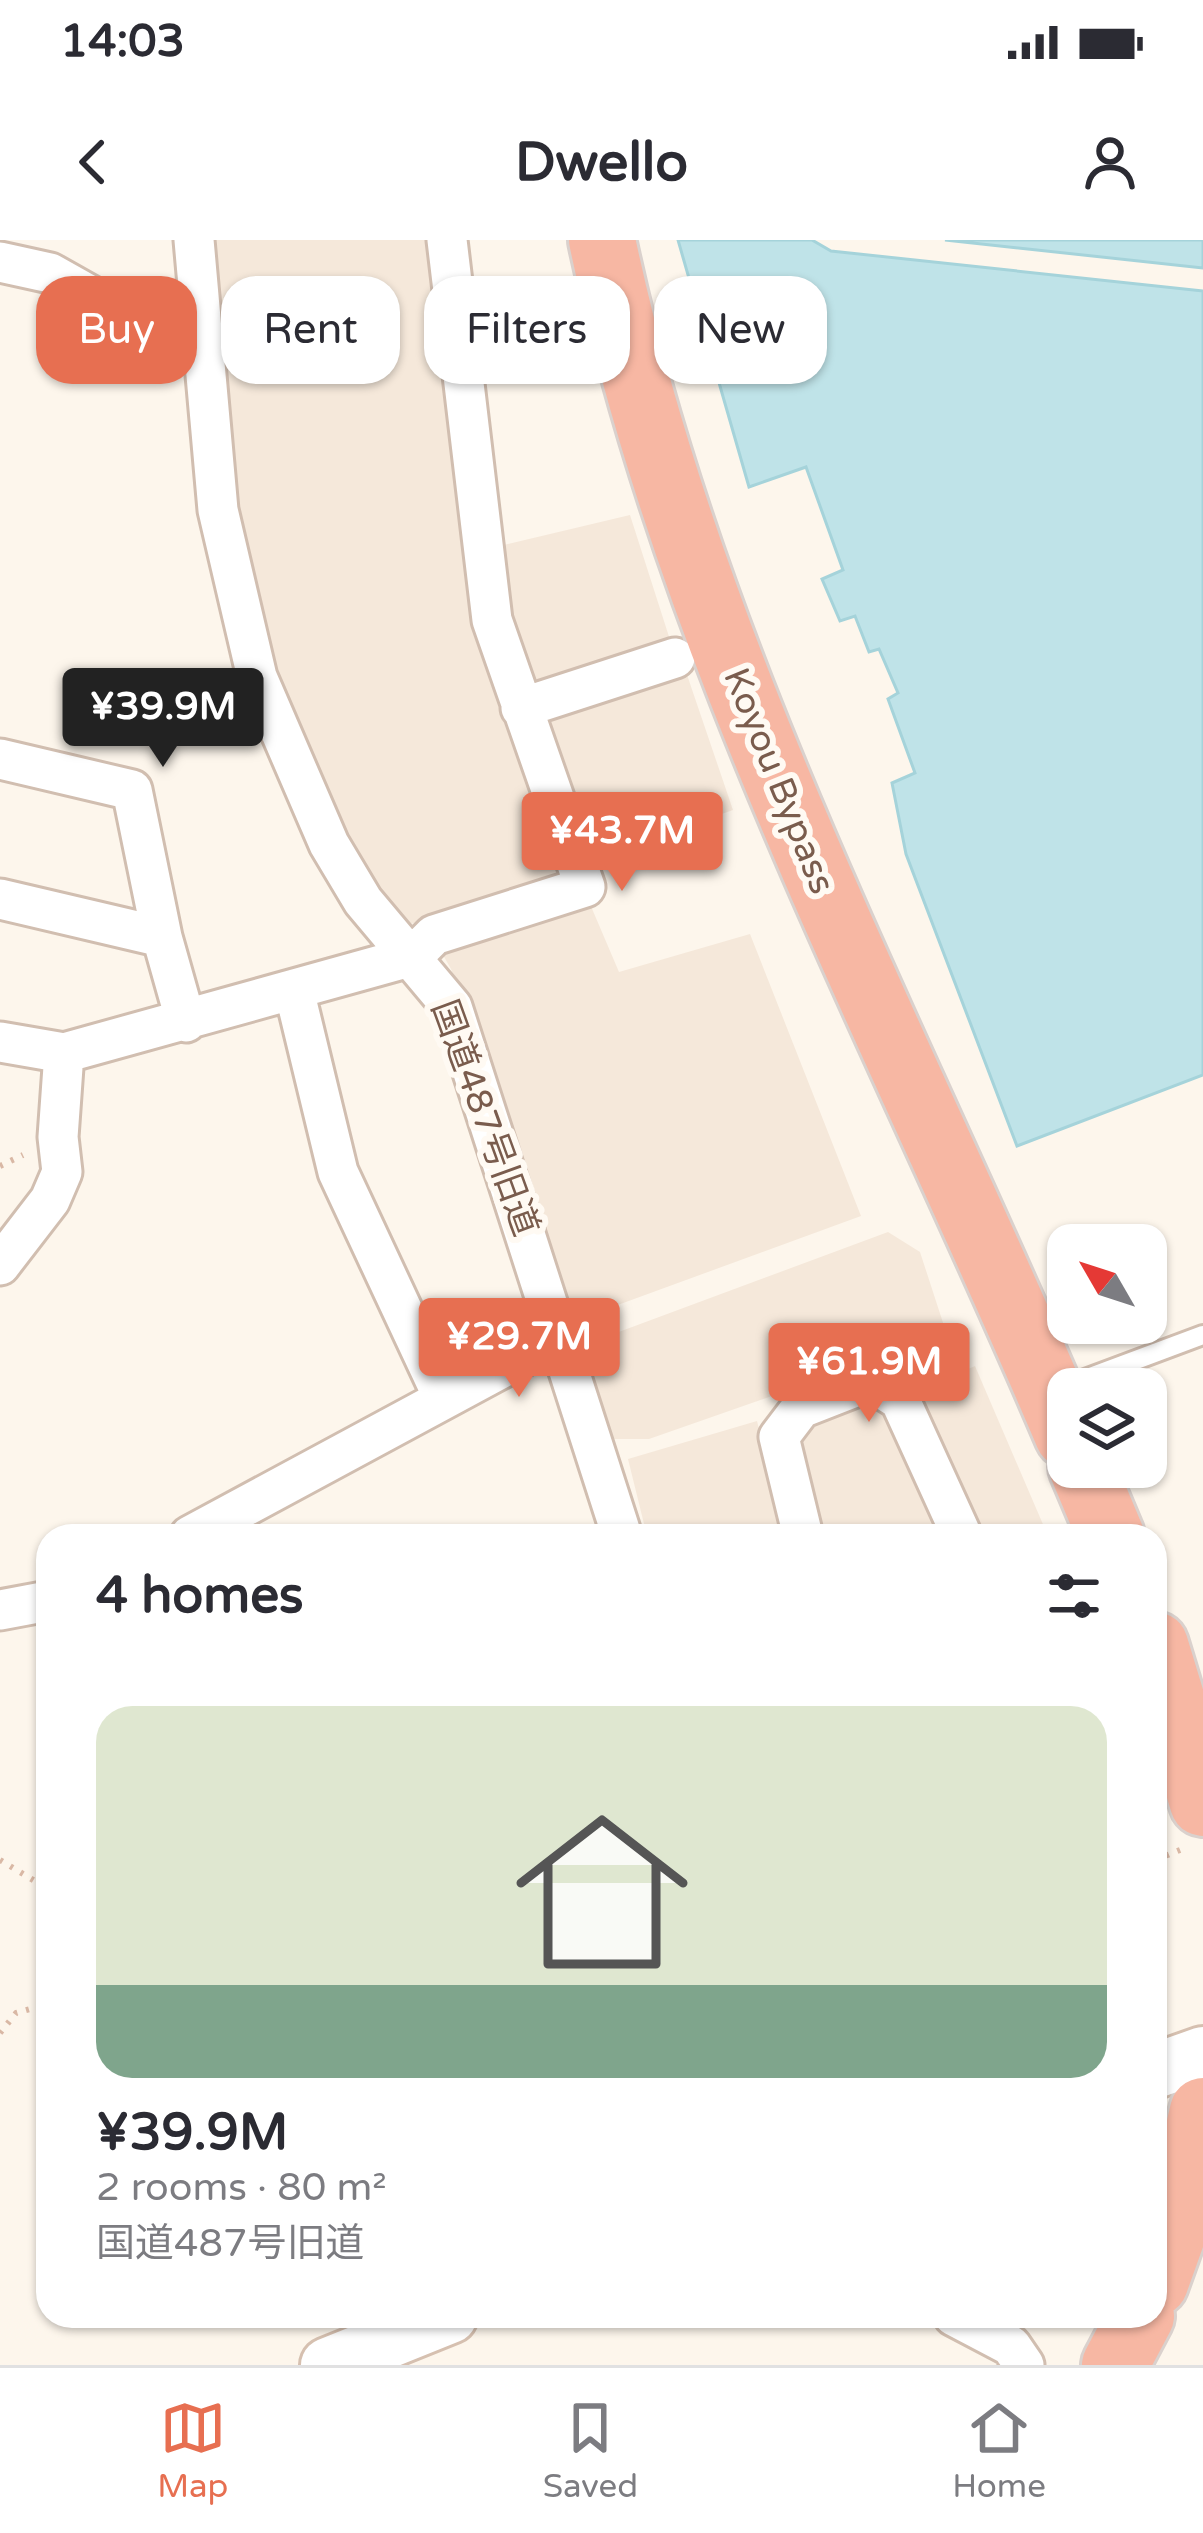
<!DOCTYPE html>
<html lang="en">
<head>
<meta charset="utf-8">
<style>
	:root { --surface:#fff; --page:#f2f2f3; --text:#2b2b33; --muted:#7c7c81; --line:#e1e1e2; --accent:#e76f51 }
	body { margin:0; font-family:"Varela Round","Noto Sans JP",sans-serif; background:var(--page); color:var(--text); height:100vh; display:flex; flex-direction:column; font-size:45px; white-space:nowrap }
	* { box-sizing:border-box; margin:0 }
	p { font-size:39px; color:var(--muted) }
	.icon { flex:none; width:66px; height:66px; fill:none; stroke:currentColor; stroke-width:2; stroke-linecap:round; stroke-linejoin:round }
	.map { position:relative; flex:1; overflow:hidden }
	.details { position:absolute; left:36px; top:1284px; width:1131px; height:804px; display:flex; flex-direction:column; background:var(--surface); border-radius:36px; box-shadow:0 3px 9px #0004 }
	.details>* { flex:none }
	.top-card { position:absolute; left:36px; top:36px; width:1131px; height:108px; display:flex; gap:24px }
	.needle { width:78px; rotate:309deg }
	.tools { position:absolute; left:1047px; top:984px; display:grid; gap:24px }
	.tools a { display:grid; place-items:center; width:120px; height:120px; border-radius:24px; background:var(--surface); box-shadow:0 3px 9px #0004; font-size:60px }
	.price { position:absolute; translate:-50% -102px; padding:0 27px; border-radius:12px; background:var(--accent); color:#fff; font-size:39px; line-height:78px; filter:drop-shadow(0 3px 6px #0008) }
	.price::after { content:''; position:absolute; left:50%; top:72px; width:36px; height:27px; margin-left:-18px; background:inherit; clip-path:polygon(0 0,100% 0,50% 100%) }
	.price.selected { background:#222; color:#fff }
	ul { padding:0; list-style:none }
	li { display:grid; align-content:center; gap:24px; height:636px; padding:0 60px }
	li+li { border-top:3px solid var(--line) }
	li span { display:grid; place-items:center; height:372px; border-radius:36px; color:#555 }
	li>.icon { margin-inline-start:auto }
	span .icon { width:216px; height:216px; fill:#fffc; stroke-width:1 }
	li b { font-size:51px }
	h2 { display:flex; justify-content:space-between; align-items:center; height:144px; padding:0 60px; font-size:51px }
	.chip { padding:0 42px; border-radius:36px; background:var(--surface); box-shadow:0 3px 9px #0004; font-size:42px; line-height:108px }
	.chip.selected { background:var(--accent); color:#fff }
	.status { display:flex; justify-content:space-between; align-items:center; height:84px; padding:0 60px; background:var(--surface); direction:ltr }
	.status svg { height:33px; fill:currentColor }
	header { display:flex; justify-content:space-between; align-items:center; height:156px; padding:0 60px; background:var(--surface); font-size:54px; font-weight:800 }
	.dock { display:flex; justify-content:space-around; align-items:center; height:168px; border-top:3px solid var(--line); background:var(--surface); font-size:33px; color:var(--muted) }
	.dock a { display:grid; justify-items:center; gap:6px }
	.dock .selected { color:var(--accent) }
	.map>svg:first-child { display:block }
	.residential { fill:#f5e8da }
	.water { fill:#bfe3e8; stroke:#a5d3da; stroke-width:3 }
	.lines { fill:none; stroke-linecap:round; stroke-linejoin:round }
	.lane-casing { stroke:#d1beb0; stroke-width:24 }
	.street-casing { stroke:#d1beb0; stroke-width:45 }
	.secondary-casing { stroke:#d6c0b0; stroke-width:60 }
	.highway-casing { stroke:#dad1cd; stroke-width:72 }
	.path { stroke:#d9b8a5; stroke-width:6; stroke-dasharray:3 9; stroke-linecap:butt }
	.lane { stroke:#fff; stroke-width:18 }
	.street { stroke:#fff; stroke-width:39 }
	.secondary { stroke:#fff; stroke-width:54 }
	.highway { stroke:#f7b7a3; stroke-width:66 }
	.labels { text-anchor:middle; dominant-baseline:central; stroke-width:12; stroke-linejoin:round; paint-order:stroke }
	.street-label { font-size:36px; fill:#7a5c4d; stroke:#fffaf3 }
</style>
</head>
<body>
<div class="status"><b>14:03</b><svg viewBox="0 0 49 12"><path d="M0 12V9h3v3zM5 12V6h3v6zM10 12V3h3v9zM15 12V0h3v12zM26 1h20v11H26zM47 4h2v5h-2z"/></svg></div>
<header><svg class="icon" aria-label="back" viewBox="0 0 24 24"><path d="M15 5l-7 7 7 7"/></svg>Dwello<svg class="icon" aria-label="person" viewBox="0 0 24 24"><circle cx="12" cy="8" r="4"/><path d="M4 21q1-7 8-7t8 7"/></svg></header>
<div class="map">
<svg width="1203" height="2125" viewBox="0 0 1203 2125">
	<rect width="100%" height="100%" fill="#fdf6ec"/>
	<path class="residential" d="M204 0H431L564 630 411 684 346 608 268 439 225 249Z
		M630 275 672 406 527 451 495 307Z
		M684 426 733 570 588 622 534 474Z
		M590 664 619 732 750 694 861 976 574 1081 451 729 439 708Z
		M888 992 920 1012 947 1095 649 1199H614L581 1106Z
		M975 1126 1048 1296H974L912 1153Z
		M869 1159 893 1170 947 1296H818L796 1206 811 1179Z
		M757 1181 786 1296H647L628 1219Z"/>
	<path class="water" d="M678 0H812L831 11 1203 51V835L1017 906 906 614 892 543 915 533 888 459 898 453 879 409 869 412 855 376 840 381 822 339 843 330 806 227 749 247Z
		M945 0H1203V28Z"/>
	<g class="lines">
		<g class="lane-casing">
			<path id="lane" d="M1061 1148 1203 1095"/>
		</g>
		<g class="street-casing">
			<path id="street" d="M194 0 218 270 257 437 329 604 363 661 452 767 622 1296
				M0 22 50 33 107 65 200 80
				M521 468 675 418
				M0 519 132 550 162 697
				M0 659 162 697 186 782
				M294 750 338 932 443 1157
				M0 802 64 813 413 716 434 695 585 647 492 380 447 0
				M0 1025 50 960 62 932 58 897 64 813
				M190 1296 561 1096
				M803 1296 779 1197 801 1168 870 1141 900 1160 962 1296
				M0 1370 48 1361
				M954 2076 1011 2106 1024 2125"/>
		</g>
		<g class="secondary-casing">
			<path id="secondary" d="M1155 1831 1203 1814
				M328 2125 450 2076"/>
		</g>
		<g class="highway-casing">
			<path id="highway" d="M602 0C691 422 901 801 1068 1195
				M1082 1227 1111 1296
				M1155 1405 1203 1563
				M1155 2043 1178 1979 1203 1871
				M1115 2125 1141 2076"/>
		</g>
		<path class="path" d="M0 926 23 915
			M0 1620 48 1649
			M1155 1620 1185 1608
			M0 1793 16 1773 48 1764"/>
		<use href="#lane" class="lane"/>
		<use href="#street" class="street"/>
		<use href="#secondary" class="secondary"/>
		<use href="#highway" class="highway"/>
	</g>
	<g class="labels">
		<g class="street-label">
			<text transform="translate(779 541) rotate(68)">Koyou Bypass</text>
			<text transform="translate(485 878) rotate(70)">国道487号旧道</text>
		</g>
	</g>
</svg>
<div class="tools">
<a><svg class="needle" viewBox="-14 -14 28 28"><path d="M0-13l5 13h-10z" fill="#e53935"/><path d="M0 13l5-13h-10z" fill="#7c7c81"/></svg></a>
<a><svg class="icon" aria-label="layers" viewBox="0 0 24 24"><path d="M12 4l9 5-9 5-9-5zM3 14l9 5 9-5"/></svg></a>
</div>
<b class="price selected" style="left:163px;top:530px">¥39.9M</b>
<b class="price" style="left:622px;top:654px">¥43.7M</b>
<b class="price" style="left:519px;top:1160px">¥29.7M</b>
<b class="price" style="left:869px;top:1185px">¥61.9M</b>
<div class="top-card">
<a class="chip selected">Buy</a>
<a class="chip">Rent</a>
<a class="chip">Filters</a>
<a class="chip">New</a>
</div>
<section class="details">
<h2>4 homes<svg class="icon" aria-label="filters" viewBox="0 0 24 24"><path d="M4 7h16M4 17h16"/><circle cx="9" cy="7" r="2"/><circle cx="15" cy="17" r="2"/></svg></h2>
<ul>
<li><span style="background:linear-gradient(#dfe7d0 75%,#7fa58c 0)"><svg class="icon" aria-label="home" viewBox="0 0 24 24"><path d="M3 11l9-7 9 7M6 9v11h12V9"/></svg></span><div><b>¥39.9M</b><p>2 rooms · 80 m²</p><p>国道487号旧道</p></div></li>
</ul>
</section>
</div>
<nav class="dock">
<a class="selected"><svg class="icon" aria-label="map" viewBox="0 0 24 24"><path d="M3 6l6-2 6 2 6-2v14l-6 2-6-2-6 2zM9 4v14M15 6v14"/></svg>Map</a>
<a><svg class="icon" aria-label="saved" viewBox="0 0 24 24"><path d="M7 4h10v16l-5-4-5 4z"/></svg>Saved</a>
<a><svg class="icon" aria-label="home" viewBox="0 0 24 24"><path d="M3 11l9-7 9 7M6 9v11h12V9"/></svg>Home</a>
</nav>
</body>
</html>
